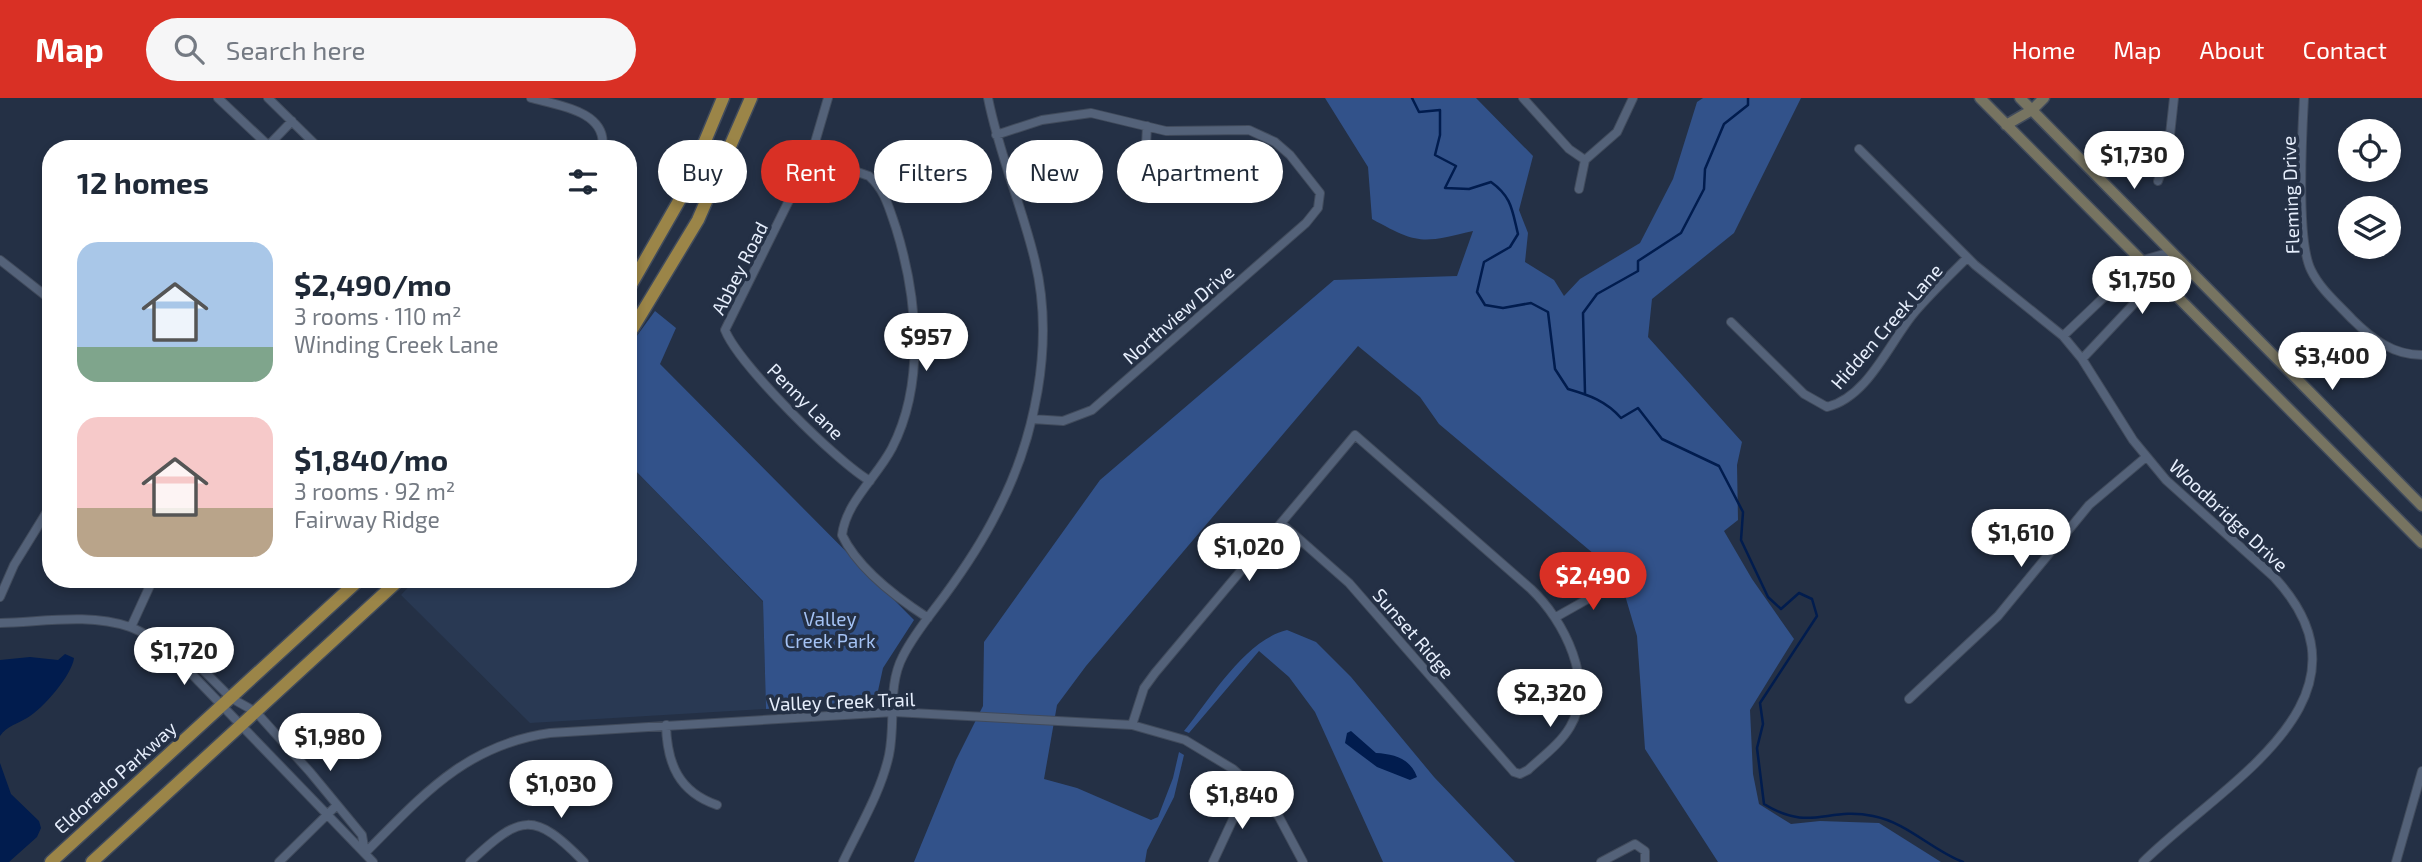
<!DOCTYPE html>
<html lang="en">
<head>
<meta charset="utf-8">
<style>
	:root { --surface:#fff; --page:#f6f6f7; --text:#1f2937; --muted:#747a83; --accent:#d93025 }
	body { margin:0; font-family:"Exo 2",sans-serif; background:var(--page); color:var(--text); height:100vh; display:flex; flex-direction:column; font-size:26px; white-space:nowrap }
	* { box-sizing:border-box; margin:0 }
	p { font-size:23px; color:var(--muted) }
	.icon { flex:none; width:38px; height:38px; fill:none; stroke:currentColor; stroke-width:2; stroke-linecap:round; stroke-linejoin:round }
	.map { position:relative; flex:1; overflow:hidden }
	.details { position:absolute; left:42px; top:42px; width:595px; height:448px; display:flex; flex-direction:column; background:var(--surface); border-radius:28px; box-shadow:0 4px 10px #0003 }
	.details>* { flex:none }
	.banner { position:absolute; left:658px; top:42px; width:665px; height:63px; display:flex; gap:14px }
	.fabs { position:absolute; left:2338px; top:21px; display:grid; gap:14px }
	.fabs a { display:grid; place-items:center; width:63px; height:63px; border-radius:50%; background:var(--surface); box-shadow:0 4px 10px #0003; font-size:35px }
	.price { position:absolute; translate:-50% -60px; padding:0 16px; border-radius:24px; background:#fff; color:#222; font-size:23px; line-height:46px; filter:drop-shadow(0 2px 4px #0008) }
	.price::after { content:''; position:absolute; left:50%; top:42px; width:21px; height:16px; margin-left:-10px; background:inherit; clip-path:polygon(0 0,100% 0,50% 100%) }
	.price.selected { background:var(--accent); color:#fff }
	ul { padding:0; list-style:none }
	li { display:flex; align-items:center; gap:21px; height:175px; padding:0 35px }
	li span { display:grid; place-items:center; flex:none; width:196px; height:140px; border-radius:21px; color:#555 }
	li>.icon { margin-inline-start:auto }
	span .icon { width:84px; height:84px; fill:#fffc; stroke-width:1 }
	li b { font-size:30px }
	h2 { display:flex; justify-content:space-between; align-items:center; height:84px; padding:0 35px; font-size:30px }
	.chip { padding:0 24px; border-radius:32px; background:var(--surface); box-shadow:0 4px 10px #0003; font-size:24px; line-height:63px }
	.chip.selected { background:var(--accent); color:#fff }
	header { display:flex; align-items:center; gap:42px; box-sizing:border-box; height:98px; padding:0 35px; background:var(--accent); color:#fff }
	header strong { font-size:33px }
	nav { display:flex; gap:38px; margin-inline-start:auto; font-size:24px }
	.search { width:490px; height:63px; background:var(--page); display:flex; align-items:center; gap:18px; box-sizing:border-box; padding:0 24px; border-radius:38px; color:var(--muted); font-size:26px }
	.map>svg:first-child { display:block }
	.built { fill:#293953 }
	.green { fill:#32528a }
	.water { fill:#011c4e }
	.lines { fill:none; stroke-linecap:round; stroke-linejoin:round }
	.stream { stroke:#011c4e; stroke-width:2.5 }
	.street-casing { stroke:#414b5c; stroke-width:10 }
	.secondary-casing { stroke:#414b5c; stroke-width:13 }
	.primary-casing { stroke:#414b5c; stroke-width:15 }
	.street { stroke:#546279; stroke-width:8 }
	.secondary { stroke:#777461; stroke-width:10 }
	.primary { stroke:#9b8548; stroke-width:12 }
	.labels { text-anchor:middle; dominant-baseline:central; stroke-width:7; stroke-linejoin:round; paint-order:stroke }
	.street-label { font-size:19px; fill:#e6eefc; stroke:#243045 }
	.park-label { font-size:19px; fill:#a4c2f4; stroke:#243045 }
</style>
</head>
<body>
<header>
<strong>Map</strong>
<div class="search"><svg class="icon" aria-label="search" viewBox="0 0 24 24"><circle cx="10" cy="10" r="6"/><path d="M15 15l6 6"/></svg>Search here</div>
<nav><a>Home</a><a>Map</a><a>About</a><a>Contact</a></nav>
</header>
<div class="map">
<svg width="2422" height="764" viewBox="0 0 2422 764">
	<rect width="100%" height="100%" fill="#243045"/>
	<path class="built" d="M628 365 763 504 766 611 530 625 401 497 416 481H628Z"/>
	<path class="green" d="M1325 0H1476L1533 58 1519 112 1528 135 1525 164 1554 182 1564 198 1580 181 1640 145 1673 81 1697 4 1703 0H1801L1734 135 1652 201 1648 239 1742 344 1737 367 1738 422 1724 433 1752 481 1794 541 1750 612 1753 676 1759 706 1791 726 1820 723 1879 725 1941 764H1718L1645 651 1637 538 1619 477 1439 326 1420 299 1358 248 1086 568 1057 607 1044 681 1077 690 1151 722 1158 719 1173 680 1179 654 1184 657 1174 699 1147 752 1145 764H914L956 662 983 608 984 544 1100 382 1334 182 1457 178 1473 133C1422 145 1419 147 1372 121L1368 69Z
		M655 213 676 230 660 266 914 522 883 570 876 602 766 611 763 503 628 365V250Z
		M1287 532 1316 544 1351 579 1434 679 1515 764H1383L1315 614 1289 579 1259 553 1189 635 1184 633C1211 600 1245 542 1287 532Z"/>
	<path class="water" d="M65 556 74 560C72 577 43 611 27 620 17 626 7 628 0 638V562L30 559 58 562Z
		M1351 633 1376 655C1394 656 1410 660 1417 679L1410 682 1377 669 1345 645 1347 635Z
		M0 665 11 696 39 723 41 730 37 739 9 764H0Z"/>
	<g class="lines">
		<path class="stream" d="M1412 0 1419 14 1440 12V37L1435 57 1456 68 1445 90 1469 91 1491 84C1512 99 1512 112 1518 136L1510 149 1484 164 1477 194 1485 207 1503 210 1531 205 1548 214 1555 271 1568 291C1589 297 1606 303 1621 320L1638 310 1662 341 1719 368 1743 414 1741 442 1768 499 1781 511 1799 495 1812 501 1817 518 1760 605 1763 626 1757 650 1764 706C1811 735 1827 708 1873 718 1908 725 1930 751 1963 764
			M1585 295 1583 215 1597 196 1638 173V163L1681 135 1704 91 1705 71 1724 26 1748 7V0"/>
		<g class="street-casing">
			<path id="street" d="M218 0 272 51
				M268 0 320 51
				M531 0C557 7 609 13 602 51
				M828 0 811 58 725 232C739 267 837 364 870 383
				M1523 0 1569 51 1585 62
				M2304 0C2302 36 2296 142 2311 172 2320 191 2338 206 2352 221 2372 241 2393 257 2422 257
				M996 37 1042 22 1091 15 1166 33 1249 32 1275 44 1290 57 1320 95 1318 110 1306 125 1092 312 1063 323 1032 321
				M265 51 292 23
				M1859 51 1975 167 2063 238 2082 261 2133 342 2166 382 2274 479C2388 601 2220 687 2143 764
				M811 58 869 78C885 92 889 110 896 130 917 198 926 284 892 350 877 379 846 404 842 437 858 471 897 500 928 520
				M2158 83 2168 55 2174 0
				M1144 87 1147 28
				M1579 91 1585 62 1617 34 1633 0
				M0 162 51 202
				M1731 224 1804 296 1827 309C1868 299 1889 245 1914 215 1931 195 1949 178 1967 160
				M2063 238 2143 162 2171 154
				M2082 261 2160 178 2171 154
				M0 499 14 467 51 407
				M1556 519 1618 484
				M0 525C43 524 88 515 130 529 150 536 168 553 188 557L231 600 256 614 310 674 362 737 365 755
				M131 529 153 481
				M179 556 180 564 373 764
				M1909 601 1998 518 2089 407 2146 359
				M666 627C667 666 679 694 717 707
				M1132 627 1144 590 1155 575 1355 337 1531 491C1564 522 1596 585 1570 629 1560 646 1542 659 1528 672L1520 676 1514 674 1349 485 1281 425
				M365 755C422 698 465 647 550 635L894 614 1132 627 1185 642 1233 671 1259 694 1279 719 1303 764
				M279 764 337 707
				M470 764C521 716 534 713 584 764
				M843 764C859 730 881 694 889 657 896 624 887 588 903 558 914 536 931 516 945 497 964 471 982 444 996 416 1035 342 1055 246 1035 163 1022 108 999 56 988 0
				M1213 764 1234 719 1259 694
				M1601 764 1635 746 1645 753V764
				M2396 764 2422 673"/>
		</g>
		<g class="secondary-casing">
			<path id="secondary" d="M1980 0 2422 445
				M2020 0 2422 408
				M2006 27 2032 12 2044 0"/>
		</g>
		<g class="primary-casing">
			<path id="primary" d="M628 192 683 96 723 0
				M628 238 698 122 751 0
				M51 764 360 481
				M92 764 400 481"/>
		</g>
		<use href="#street" class="street"/>
		<use href="#secondary" class="secondary"/>
		<use href="#primary" class="primary"/>
	</g>
	<g class="labels">
		<g class="street-label">
			<text transform="translate(2290 97) rotate(-92)">Fleming Drive</text>
			<text transform="translate(739 170) rotate(-63)">Abbey Road</text>
			<text transform="translate(1178 216) rotate(-41)">Northview Drive</text>
			<text transform="translate(1886 228) rotate(-49)">Hidden Creek Lane</text>
			<text transform="translate(806 303) rotate(45)">Penny Lane</text>
			<text transform="translate(2229 417) rotate(43)">Woodbridge Drive</text>
			<text transform="translate(1414 535) rotate(49)">Sunset Ridge</text>
			<text transform="translate(842 603) rotate(-2)">Valley Creek Trail</text>
			<text transform="translate(115 679) rotate(-42)">Eldorado Parkway</text>
		</g>
		<g class="park-label">
			<text x="830" y="520">Valley<tspan x="830" dy="22">Creek Park</tspan></text>
		</g>
	</g>
</svg>
<div class="fabs">
<a><svg class="icon" aria-label="locate" viewBox="0 0 24 24"><circle cx="12" cy="12" r="6"/><path d="M12 2v4M12 18v4M2 12h4M18 12h4"/></svg></a>
<a><svg class="icon" aria-label="layers" viewBox="0 0 24 24"><path d="M12 4l9 5-9 5-9-5zM3 14l9 5 9-5"/></svg></a>
</div>
<b class="price" style="left:2134px;top:93px">$1,730</b>
<b class="price" style="left:2142px;top:218px">$1,750</b>
<b class="price" style="left:926px;top:275px">$957</b>
<b class="price" style="left:2332px;top:294px">$3,400</b>
<b class="price" style="left:2021px;top:471px">$1,610</b>
<b class="price" style="left:1249px;top:485px">$1,020</b>
<b class="price selected" style="left:1593px;top:514px">$2,490</b>
<b class="price" style="left:184px;top:589px">$1,720</b>
<b class="price" style="left:1550px;top:631px">$2,320</b>
<b class="price" style="left:330px;top:675px">$1,980</b>
<b class="price" style="left:561px;top:722px">$1,030</b>
<b class="price" style="left:1242px;top:733px">$1,840</b>
<div class="banner">
<a class="chip">Buy</a>
<a class="chip selected">Rent</a>
<a class="chip">Filters</a>
<a class="chip">New</a>
<a class="chip">Apartment</a>
</div>
<section class="details">
<h2>12 homes<svg class="icon" aria-label="filters" viewBox="0 0 24 24"><path d="M4 7h16M4 17h16"/><circle cx="9" cy="7" r="2"/><circle cx="15" cy="17" r="2"/></svg></h2>
<ul>
<li><span style="background:linear-gradient(#a9c7e8 75%,#7fa58c 0)"><svg class="icon" aria-label="home" viewBox="0 0 24 24"><path d="M3 11l9-7 9 7M6 9v11h12V9"/></svg></span><div><b>$2,490/mo</b><p>3 rooms · 110 m²</p><p>Winding Creek Lane</p></div></li>
<li><span style="background:linear-gradient(#f6c9c9 65%,#b9a48a 0)"><svg class="icon" aria-label="home" viewBox="0 0 24 24"><path d="M3 11l9-7 9 7M6 9v11h12V9"/></svg></span><div><b>$1,840/mo</b><p>3 rooms · 92 m²</p><p>Fairway Ridge</p></div></li>
</ul>
</section>
</div>
</body>
</html>
